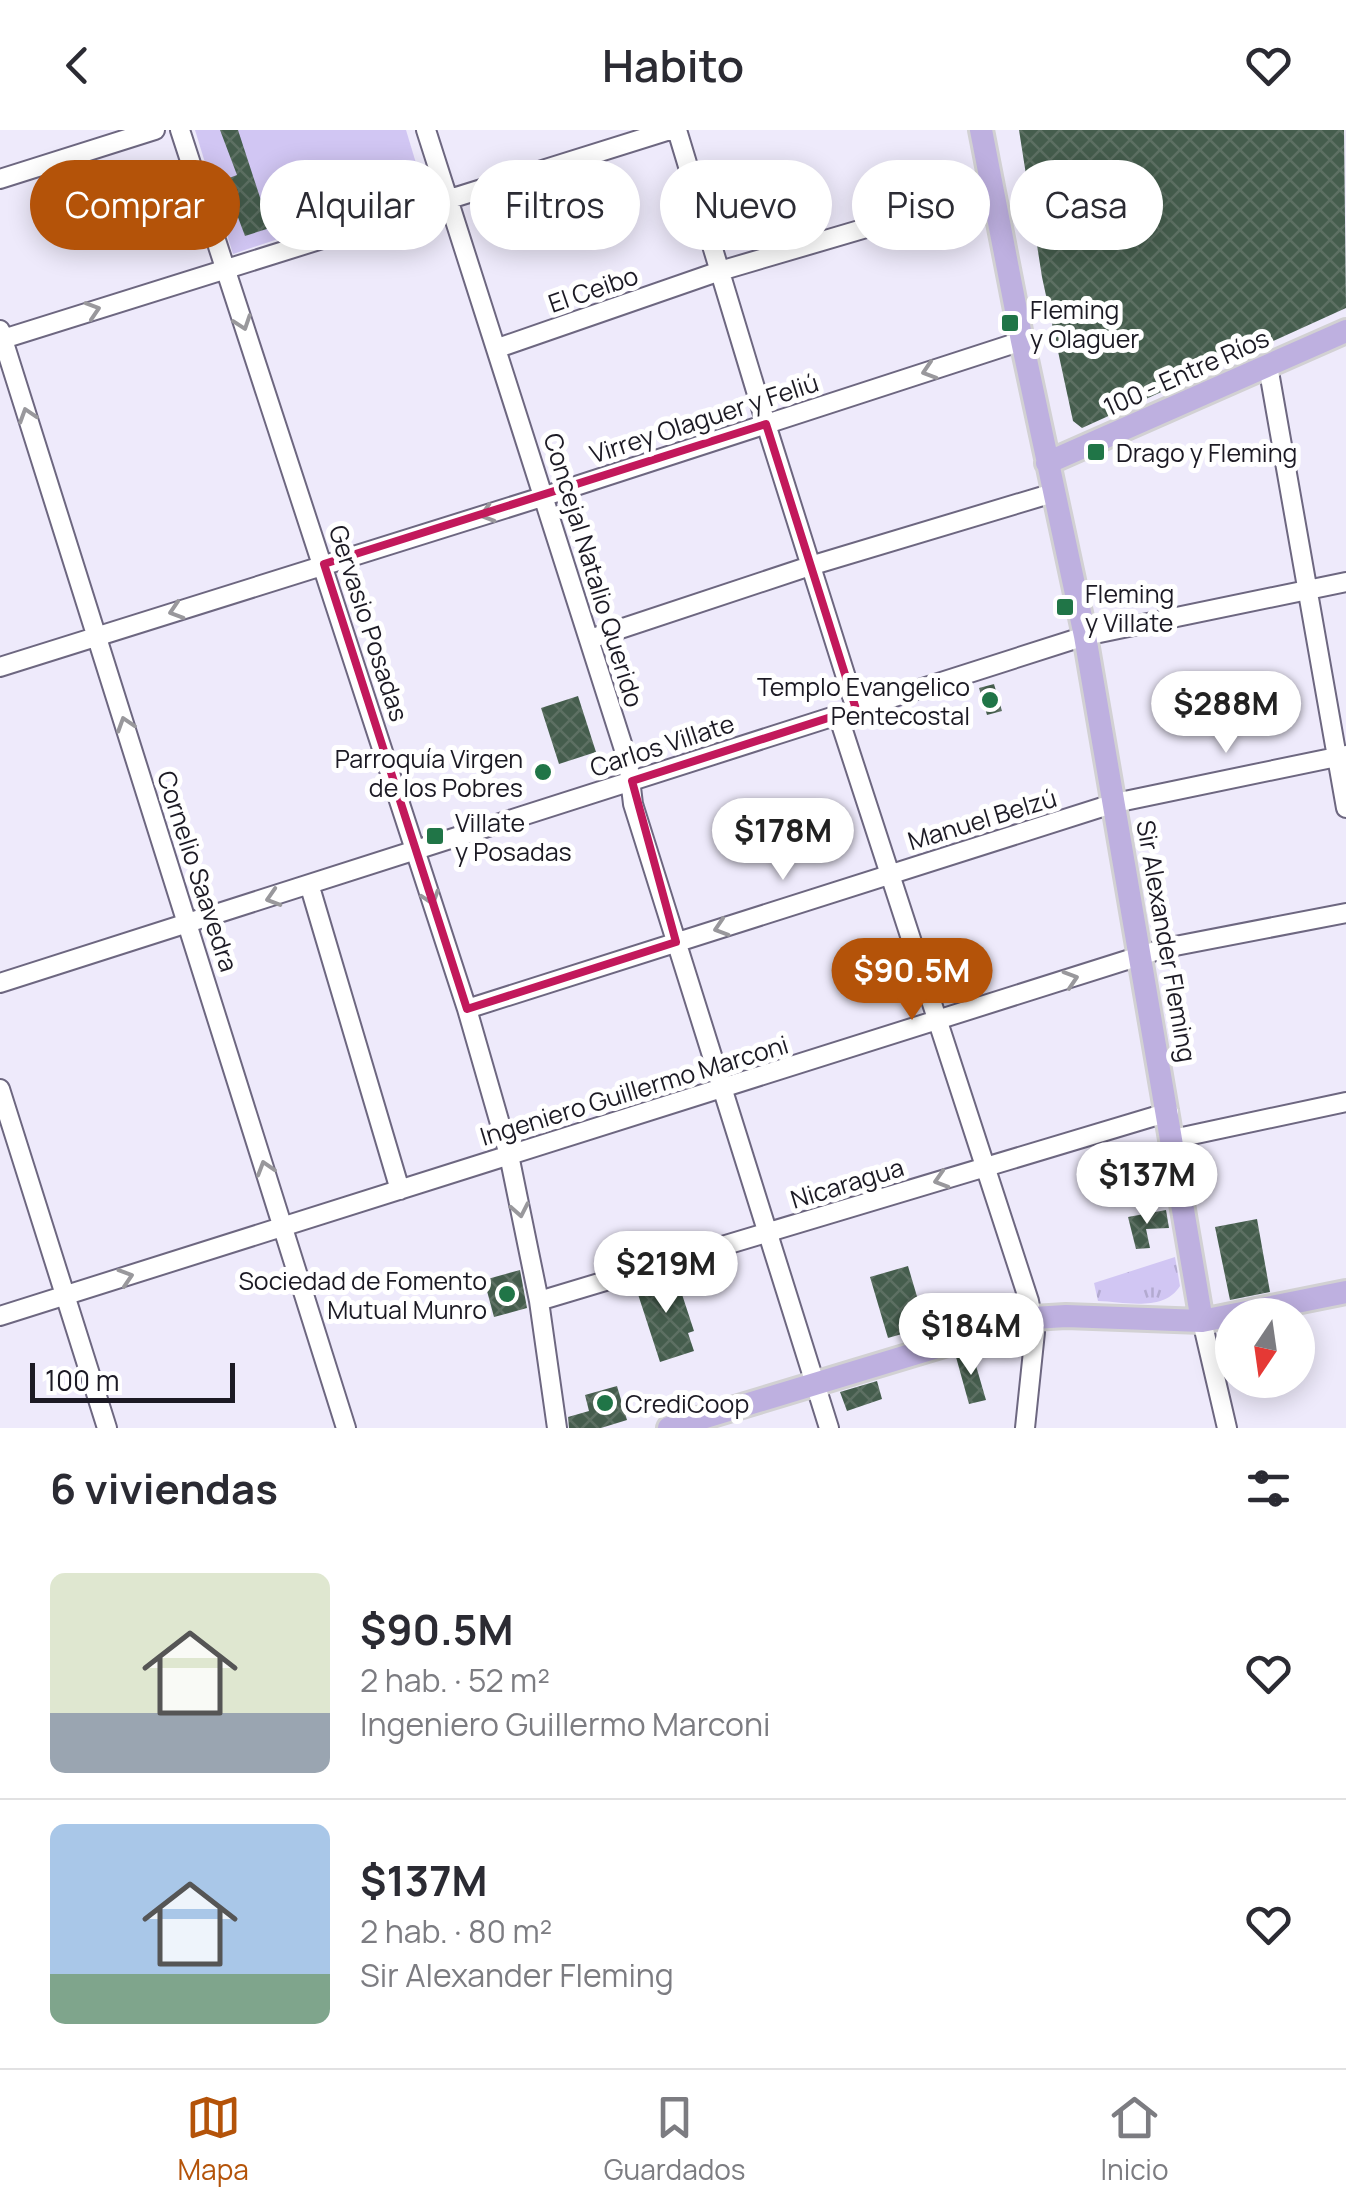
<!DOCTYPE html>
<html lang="es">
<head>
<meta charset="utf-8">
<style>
	:root { --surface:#fff; --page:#f2f2f3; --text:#2b2b33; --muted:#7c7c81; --line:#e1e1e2; --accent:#b45309 }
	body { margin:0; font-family:Manrope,sans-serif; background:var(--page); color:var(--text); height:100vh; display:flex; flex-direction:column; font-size:38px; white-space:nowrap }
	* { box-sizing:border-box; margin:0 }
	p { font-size:32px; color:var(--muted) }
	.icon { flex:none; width:55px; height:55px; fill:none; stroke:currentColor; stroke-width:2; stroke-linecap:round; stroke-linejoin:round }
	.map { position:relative; height:1298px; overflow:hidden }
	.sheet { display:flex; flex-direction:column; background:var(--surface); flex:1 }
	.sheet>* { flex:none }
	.top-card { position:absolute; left:30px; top:30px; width:1288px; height:90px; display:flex; gap:20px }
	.needle { width:65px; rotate:193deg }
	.tools { position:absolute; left:1215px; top:1168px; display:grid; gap:20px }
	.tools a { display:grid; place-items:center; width:100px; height:100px; border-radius:50%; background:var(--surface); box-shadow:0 5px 25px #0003; font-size:50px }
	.scale { position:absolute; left:30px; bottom:25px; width:205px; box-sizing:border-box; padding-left:10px; border:5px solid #1c1a24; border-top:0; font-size:28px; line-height:35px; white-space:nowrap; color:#1c1a24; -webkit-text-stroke:8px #fff; paint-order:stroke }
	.price { position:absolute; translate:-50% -85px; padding:0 22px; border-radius:35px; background:#fff; color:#222; font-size:32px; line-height:65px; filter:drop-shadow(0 2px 5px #0008) }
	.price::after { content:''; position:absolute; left:50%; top:60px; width:30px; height:22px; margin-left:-15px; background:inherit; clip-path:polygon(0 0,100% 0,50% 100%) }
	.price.on { background:var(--accent); color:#fff }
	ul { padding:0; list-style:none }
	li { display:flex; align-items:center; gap:30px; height:250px; padding:0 50px }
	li+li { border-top:2px solid var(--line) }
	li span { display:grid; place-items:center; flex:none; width:280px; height:200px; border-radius:15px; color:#555 }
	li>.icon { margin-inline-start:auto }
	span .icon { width:120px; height:120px; fill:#fffc; stroke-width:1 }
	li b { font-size:42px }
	h2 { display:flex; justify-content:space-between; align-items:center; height:120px; padding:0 50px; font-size:42px }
	.tag { padding:0 35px; border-radius:45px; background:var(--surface); box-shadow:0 5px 25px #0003; font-size:35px; line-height:90px }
	.tag.on { background:var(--accent); color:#fff }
	header { display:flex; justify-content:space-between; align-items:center; height:130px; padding:0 50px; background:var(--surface); font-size:45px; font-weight:600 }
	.dock { display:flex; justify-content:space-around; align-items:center; height:140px; border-top:2px solid var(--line); background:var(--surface); font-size:28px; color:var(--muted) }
	.dock a { display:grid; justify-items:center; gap:5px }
	.dock .on { color:var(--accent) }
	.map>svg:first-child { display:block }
	.grass { fill:url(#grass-tufts) }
	.pitch { fill:#d1c6f3 }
	.building { fill:url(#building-cross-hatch) }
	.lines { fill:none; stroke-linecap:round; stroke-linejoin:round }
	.minor-casing { stroke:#6d6780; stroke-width:22 }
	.major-casing { stroke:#d2d1d3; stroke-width:28 }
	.minor { stroke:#fff; stroke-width:18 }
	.major { stroke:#beb0e0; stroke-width:22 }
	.oneway { stroke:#99989c }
	.marked { fill:none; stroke:#c2185b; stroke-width:8; stroke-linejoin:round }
	.poi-dot { fill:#207547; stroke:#fff; stroke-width:4 }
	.labels { text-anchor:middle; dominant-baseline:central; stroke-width:10; stroke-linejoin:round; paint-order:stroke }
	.street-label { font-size:25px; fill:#1c1a24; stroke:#fff }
	.poi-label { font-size:25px; fill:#1c1a24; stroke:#fff; text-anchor:start }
</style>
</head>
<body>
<header><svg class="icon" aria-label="back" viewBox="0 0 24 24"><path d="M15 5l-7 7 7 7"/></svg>Habito<svg class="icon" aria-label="heart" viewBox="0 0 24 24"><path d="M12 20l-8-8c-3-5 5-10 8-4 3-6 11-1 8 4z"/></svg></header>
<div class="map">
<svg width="1346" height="1298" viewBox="0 0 1346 1298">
	<defs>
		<pattern id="grass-tufts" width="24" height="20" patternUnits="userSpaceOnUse" patternTransform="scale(2.5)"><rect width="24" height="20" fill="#d1c6f3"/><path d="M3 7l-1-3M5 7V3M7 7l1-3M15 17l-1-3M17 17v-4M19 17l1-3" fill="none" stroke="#b3aad0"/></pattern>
		<pattern id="building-cross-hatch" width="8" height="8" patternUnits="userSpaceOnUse" patternTransform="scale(2.5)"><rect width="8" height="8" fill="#455d4d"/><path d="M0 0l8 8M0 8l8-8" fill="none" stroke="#5d7063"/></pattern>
	</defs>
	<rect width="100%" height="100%" fill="#eeeafb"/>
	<path class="grass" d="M1175 1127 1180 1156C1164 1182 1125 1172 1098 1171L1094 1153Z"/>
	<path class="pitch" d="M195 0H406L422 53 416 63 233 124Z"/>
	<path class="building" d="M220 0H238L270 98 245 106 224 50 237 45Z
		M1019 0H1344L1346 178 1082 298 1073 291 1042 147Z
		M397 57 401 69 309 98 305 86Z
		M994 554 1002 581 987 585 979 558Z
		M578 566 596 622 559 634 541 578Z
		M1166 1080 1169 1098 1146 1099 1150 1118 1136 1119 1128 1087Z
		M1257 1089 1270 1162 1230 1170 1215 1097Z
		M908 1136 926 1197 888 1208 870 1147Z
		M520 1140 527 1178 494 1187 484 1150Z
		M675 1143 694 1201 688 1203 694 1221 660 1232 635 1155Z
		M972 1222 986 1270 969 1274 956 1227Z
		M877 1251 882 1269 847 1281 840 1262Z
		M617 1256 627 1290 601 1298H569L568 1287 589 1281 585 1265Z"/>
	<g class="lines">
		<g class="minor-casing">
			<path id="minor" d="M180 0 467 879 509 1025 539 1171 557 1298
				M426 0 628 632 633 674 829 1298
				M677 0 766 294 856 579
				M0 49 155 0
				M0 200 346 1298
				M0 210 670 0
				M498 218 720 141 992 61
				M1268 236 1346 678
				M590 509 810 436 1053 363
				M0 537 545 366 1022 211
				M838 585 1029 1171 1035 1202 1025 1298
				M310 757 400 1060
				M0 853 1085 506 1346 452
				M467 879 1115 673 1346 625
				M0 959 107 1298
				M1173 1009 1346 972
				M539 1171 1169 982
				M0 1186 1165 818 1346 783
				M1202 1191 1227 1298"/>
		</g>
		<g class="major-casing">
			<path id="major" d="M981 0 1022 211 1085 506 1202 1191
				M1047 333 1346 201
				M669 1298 1033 1188 1066 1186 1202 1191 1346 1162"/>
		</g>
		<use href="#minor" class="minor"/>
		<use href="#major" class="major"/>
	</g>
	<defs><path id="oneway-chevron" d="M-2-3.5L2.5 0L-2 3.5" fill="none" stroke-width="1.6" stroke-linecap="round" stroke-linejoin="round" transform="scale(2.5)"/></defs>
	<g class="oneway">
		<use href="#oneway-chevron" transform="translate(93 180) rotate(-18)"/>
		<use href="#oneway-chevron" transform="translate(243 193) rotate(71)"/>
		<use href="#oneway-chevron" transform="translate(929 241) rotate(162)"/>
		<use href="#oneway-chevron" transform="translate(27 285) rotate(-108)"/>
		<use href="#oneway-chevron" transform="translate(487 384) rotate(163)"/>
		<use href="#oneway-chevron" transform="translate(176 481) rotate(162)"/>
		<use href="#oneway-chevron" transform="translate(125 594) rotate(-108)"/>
		<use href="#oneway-chevron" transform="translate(273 768) rotate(163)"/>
		<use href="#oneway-chevron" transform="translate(431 768) rotate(72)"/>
		<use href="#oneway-chevron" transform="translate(721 798) rotate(162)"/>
		<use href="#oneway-chevron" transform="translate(1071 849) rotate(-18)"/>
		<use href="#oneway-chevron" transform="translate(265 1038) rotate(-107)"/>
		<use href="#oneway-chevron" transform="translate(941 1050) rotate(163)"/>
		<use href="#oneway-chevron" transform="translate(520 1080) rotate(79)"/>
		<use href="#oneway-chevron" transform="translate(126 1147) rotate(-18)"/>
	</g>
	<path class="marked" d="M766 294 856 579 632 651 676 812 467 879 324 434Z"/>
	<g class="poi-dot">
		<rect x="1000" y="183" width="20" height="20" rx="5"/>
		<rect x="1086" y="312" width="20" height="20" rx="5"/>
		<rect x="1055" y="467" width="20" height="20" rx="5"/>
		<circle cx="990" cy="570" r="10"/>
		<circle cx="543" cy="642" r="10"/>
		<rect x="425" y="696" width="20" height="20" rx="5"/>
		<circle cx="507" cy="1164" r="10"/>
		<circle cx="605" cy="1273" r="10"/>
	</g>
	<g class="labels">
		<g class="street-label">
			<text transform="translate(593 159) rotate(-19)">El Ceibo</text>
			<text transform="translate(1186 242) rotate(-24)">100 - Entre Ríos</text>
			<text transform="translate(704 288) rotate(-18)">Virrey Olaguer y Feliú</text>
			<text transform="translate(594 440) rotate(73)">Concejal Natalio Querido</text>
			<text transform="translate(369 493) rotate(72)">Gervasio Posadas</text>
			<text transform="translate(662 615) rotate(-18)">Carlos Villate</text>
			<text transform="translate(982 689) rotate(-17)">Manuel Belzú</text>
			<text transform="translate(198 741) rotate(72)">Cornelio Saavedra</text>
			<text transform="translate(1167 811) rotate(80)">Sir Alexander Fleming</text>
			<text transform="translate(634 960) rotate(-17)">Ingeniero Guillermo Marconi</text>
			<text transform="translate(847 1053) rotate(-17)">Nicaragua</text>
		</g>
		<g class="poi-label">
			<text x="1030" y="179">Fleming<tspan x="1030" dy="29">y Olaguer</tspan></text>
			<text x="1116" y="322">Drago y Fleming</text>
			<text x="1085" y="463">Fleming<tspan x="1085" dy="29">y Villate</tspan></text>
			<text x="970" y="556" text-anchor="end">Templo Evangelico<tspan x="970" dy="29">Pentecostal</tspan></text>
			<text x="523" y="628" text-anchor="end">Parroquía Virgen<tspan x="523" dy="29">de los Pobres</tspan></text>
			<text x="455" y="692">Villate<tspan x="455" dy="29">y Posadas</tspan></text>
			<text x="487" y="1150" text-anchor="end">Sociedad de Fomento<tspan x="487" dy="29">Mutual Munro</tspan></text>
			<text x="625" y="1273">CrediCoop</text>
		</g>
	</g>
</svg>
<div class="tools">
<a><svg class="needle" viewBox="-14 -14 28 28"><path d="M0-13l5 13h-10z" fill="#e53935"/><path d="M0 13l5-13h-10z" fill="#7c7c81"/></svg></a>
</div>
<div class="scale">100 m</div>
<b class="price" style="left:1226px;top:626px">$288M</b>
<b class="price" style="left:783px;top:753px">$178M</b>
<b class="price on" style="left:912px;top:893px">$90.5M</b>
<b class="price" style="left:1147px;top:1097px">$137M</b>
<b class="price" style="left:666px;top:1186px">$219M</b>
<b class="price" style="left:971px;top:1248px">$184M</b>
<div class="top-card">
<a class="tag on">Comprar</a>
<a class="tag">Alquilar</a>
<a class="tag">Filtros</a>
<a class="tag">Nuevo</a>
<a class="tag">Piso</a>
<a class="tag">Casa</a>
</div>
</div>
<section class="sheet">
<h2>6 viviendas<svg class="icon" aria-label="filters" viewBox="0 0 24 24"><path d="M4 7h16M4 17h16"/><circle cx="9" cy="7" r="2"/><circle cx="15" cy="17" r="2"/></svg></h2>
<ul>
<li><span style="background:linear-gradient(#dfe7d0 70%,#9aa5b1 0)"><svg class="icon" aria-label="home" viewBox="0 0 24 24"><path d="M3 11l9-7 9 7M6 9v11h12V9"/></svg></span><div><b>$90.5M</b><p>2 hab. · 52 m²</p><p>Ingeniero Guillermo Marconi</p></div><svg class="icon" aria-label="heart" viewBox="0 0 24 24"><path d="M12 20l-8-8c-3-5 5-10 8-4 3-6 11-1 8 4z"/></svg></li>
<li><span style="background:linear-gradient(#a9c7e8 75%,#7fa58c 0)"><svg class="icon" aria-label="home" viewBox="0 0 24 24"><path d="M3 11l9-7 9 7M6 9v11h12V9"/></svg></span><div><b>$137M</b><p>2 hab. · 80 m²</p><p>Sir Alexander Fleming</p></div><svg class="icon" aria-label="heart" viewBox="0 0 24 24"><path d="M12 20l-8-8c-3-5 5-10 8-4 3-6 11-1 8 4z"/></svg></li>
</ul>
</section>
<nav class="dock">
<a class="on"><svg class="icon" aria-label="map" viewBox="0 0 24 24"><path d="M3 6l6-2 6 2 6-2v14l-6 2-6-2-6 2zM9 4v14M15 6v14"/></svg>Mapa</a>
<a><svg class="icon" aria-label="saved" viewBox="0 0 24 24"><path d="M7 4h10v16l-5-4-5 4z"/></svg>Guardados</a>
<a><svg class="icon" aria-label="home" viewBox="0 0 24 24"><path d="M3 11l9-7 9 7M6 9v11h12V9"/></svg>Inicio</a>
</nav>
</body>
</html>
